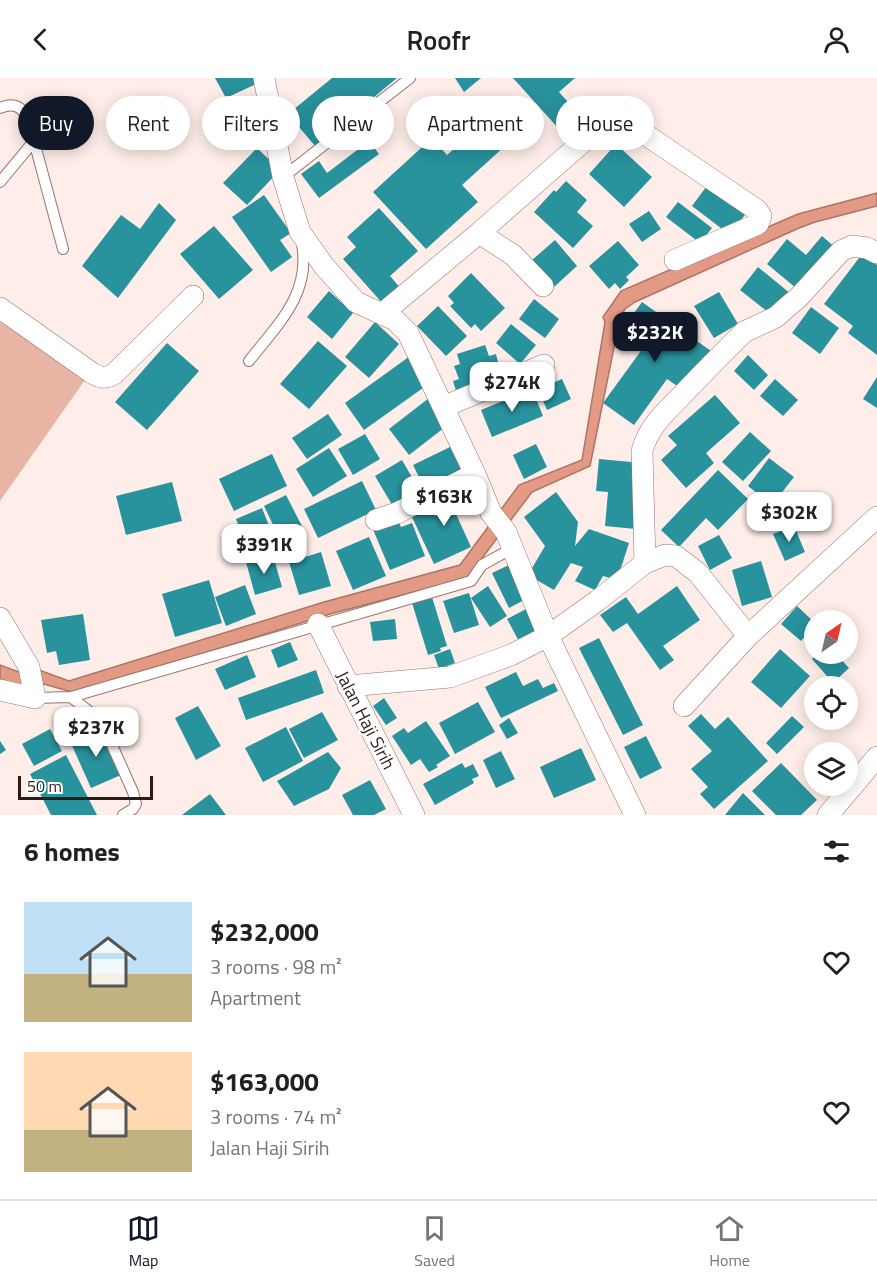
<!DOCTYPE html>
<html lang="en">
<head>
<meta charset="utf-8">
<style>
	:root { --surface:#fff; --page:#f6f6f6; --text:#202124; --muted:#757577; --line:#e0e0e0; --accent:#111827 }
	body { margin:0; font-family:"Titillium Web",sans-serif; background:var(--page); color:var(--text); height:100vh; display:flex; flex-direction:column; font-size:22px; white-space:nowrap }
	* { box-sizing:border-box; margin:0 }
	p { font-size:20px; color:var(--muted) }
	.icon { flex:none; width:33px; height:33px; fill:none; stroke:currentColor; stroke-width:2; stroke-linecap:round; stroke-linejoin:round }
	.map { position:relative; height:737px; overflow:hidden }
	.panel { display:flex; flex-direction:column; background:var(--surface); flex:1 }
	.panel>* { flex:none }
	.hud { position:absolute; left:18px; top:18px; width:842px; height:54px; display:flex; gap:12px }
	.needle { width:39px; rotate:34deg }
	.controls { position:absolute; left:804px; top:532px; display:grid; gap:12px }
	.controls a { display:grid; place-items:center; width:54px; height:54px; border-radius:50%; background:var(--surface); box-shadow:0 3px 15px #0003; font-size:30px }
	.scale { position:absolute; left:18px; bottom:15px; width:135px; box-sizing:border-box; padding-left:6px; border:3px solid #2a1b17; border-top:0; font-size:16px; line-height:21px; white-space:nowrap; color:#2a1b17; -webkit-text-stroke:4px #fff; paint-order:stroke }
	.price { position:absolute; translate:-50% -51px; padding:0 14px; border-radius:12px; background:#fff; color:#222; font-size:20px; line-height:39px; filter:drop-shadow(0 2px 3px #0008) }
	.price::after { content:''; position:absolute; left:50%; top:36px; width:18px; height:14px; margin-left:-9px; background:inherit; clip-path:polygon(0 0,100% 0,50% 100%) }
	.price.on { background:var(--accent); color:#fff }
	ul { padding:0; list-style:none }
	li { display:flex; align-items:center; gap:18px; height:150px; padding:0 24px }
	li span { display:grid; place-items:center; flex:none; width:168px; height:120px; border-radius:0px; color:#555 }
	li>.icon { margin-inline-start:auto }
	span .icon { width:72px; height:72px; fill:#fffc; stroke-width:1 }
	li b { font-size:26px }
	h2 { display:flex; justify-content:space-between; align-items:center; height:72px; padding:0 24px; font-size:26px }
	.pill { padding:0 21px; border-radius:27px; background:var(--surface); box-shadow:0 3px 15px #0003; font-size:21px; line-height:54px }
	.pill.on { background:var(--accent); color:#fff }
	header { display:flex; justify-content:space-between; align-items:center; height:78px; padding:0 24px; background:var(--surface); font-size:27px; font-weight:600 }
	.tabs { display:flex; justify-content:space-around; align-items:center; height:84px; border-top:2px solid var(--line); background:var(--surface); font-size:16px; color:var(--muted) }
	.tabs a { display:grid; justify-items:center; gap:3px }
	.tabs .on { color:var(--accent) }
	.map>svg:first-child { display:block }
	.green { fill:#e8b4a4 }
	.water { fill:#e39a85; stroke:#ac7464; stroke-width:1.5 }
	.building { fill:#28929d }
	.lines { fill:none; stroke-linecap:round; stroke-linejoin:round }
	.lane-casing { stroke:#997469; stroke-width:12 }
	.street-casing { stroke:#997469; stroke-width:22 }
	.lane { stroke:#fff; stroke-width:10 }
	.street { stroke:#fff; stroke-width:21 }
	.labels { text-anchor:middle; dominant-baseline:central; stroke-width:4.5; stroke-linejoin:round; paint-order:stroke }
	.street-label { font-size:18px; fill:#2a1b17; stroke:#fff }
</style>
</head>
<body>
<header><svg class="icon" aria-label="back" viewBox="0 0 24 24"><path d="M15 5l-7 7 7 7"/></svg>Roofr<svg class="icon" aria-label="person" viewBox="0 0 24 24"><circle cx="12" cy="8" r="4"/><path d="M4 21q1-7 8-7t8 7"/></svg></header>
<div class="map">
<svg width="877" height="737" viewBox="0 0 877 737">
	<rect width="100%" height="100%" fill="#feede8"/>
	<path class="green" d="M0 244 87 299 0 423Z"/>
	<path class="water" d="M877 115V128L815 144 799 150 635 224 625 231 620 240 590 388 532 414 467 500 330 536 75 615 44 606 25 611 0 601V587L24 596 39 592 69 603 324 524 460 487 519 407 582 382 605 244 603 239 621 213 798 136Z"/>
	<path class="building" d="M215 0H256L254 7 226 20Z
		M332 0H397L315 68 288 36Z
		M455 0H481L464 14Z
		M513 0H575L559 14 578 35 559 51Z
		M482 21 516 58 462 107 478 124 426 171 373 114 432 60 447 77 463 63 451 49Z
		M369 63 379 76 319 120 301 96 319 83 327 95Z
		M616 66 652 99 624 129 589 96Z
		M257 70 280 92 247 127 223 105Z
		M566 103 587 122 577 134 593 148 573 170 534 134 554 112 556 114Z
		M709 105 747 134 730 157 692 128Z
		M264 117 291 155 280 162 292 179 271 194 232 139Z
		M678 124 712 150 700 165 666 139Z
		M159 125 176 142 118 220 82 188 121 137 140 151Z
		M379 130 418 173 390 198 402 212 384 227 343 181 356 169 347 159Z
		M649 133 661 151 642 164 629 146Z
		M214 148 253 192 219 221 180 176Z
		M822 158 838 172 802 215 767 186 787 161 806 177Z
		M555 162 577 188 554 209 531 183Z
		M618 163 639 187 626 199 629 202 620 211 615 205 609 211 589 188Z
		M862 176 877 187V277L848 255 853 248 824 226Z
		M758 189 791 216 773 238 740 212Z
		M471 195 505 230 481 253 475 246 471 250 450 228 454 225 448 218Z
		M329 213 353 235 332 261 307 239Z
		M719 214 738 246 714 260 694 228Z
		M534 221 559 241 545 260 519 241Z
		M642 224 711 273 683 312 667 301 634 347 603 325 646 266 623 250Z
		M438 228 467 258 446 278 417 248Z
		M811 229 839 250 820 276 792 255Z
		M375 244 399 266 369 300 345 279Z
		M511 246 536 267 520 286 496 265Z
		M318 263 347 288 309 331 280 306Z
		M167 265 199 293 147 352 115 324Z
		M485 267 489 278 496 276 499 288 507 286 511 299 457 316 453 303 459 301 454 288 460 286 457 276Z
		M748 277 768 297 754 312 734 293Z
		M410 278 430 305 364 352 345 325Z
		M877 299V330L863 321Z
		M562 301 571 321 547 332 538 311Z
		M775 301 798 322 783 338 760 318Z
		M532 311 543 338 492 359 481 332Z
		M715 317 740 345 706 375 714 385 686 410 661 382 677 367 668 358Z
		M429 320 449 346 409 377 389 351Z
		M328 336 342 357 307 381 292 360Z
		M750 354 771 373 743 403 722 384Z
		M365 356 380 381 353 397 338 371Z
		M536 366 547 389 524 401 513 377Z
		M450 369 465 399 428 417 413 387Z
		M329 370 347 398 313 419 296 391Z
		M272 376 287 408 234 433 219 401Z
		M769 380 794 399 762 440 752 432 762 419 748 408Z
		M599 381 642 385 636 451 605 448 608 414 596 413Z
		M402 382 421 415 394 430 375 398Z
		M718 392 748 421 718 452 706 440 679 469 661 452Z
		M362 403 376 432 318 460 304 431Z
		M172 404 182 443 126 457 116 418Z
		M466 411 474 428 456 436 471 469 434 486 411 437Z
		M556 414 578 444 575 468 589 451 629 465 617 502 603 498 595 512 575 503 583 489 571 485 554 512 528 497 545 468 524 439Z
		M286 417 305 454 282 465 264 428Z
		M262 430 277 468 251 478 236 441Z
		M397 439 401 449 412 445 425 478 390 492 372 449Z
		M794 448 805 474 785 483 773 456Z
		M719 457 732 480 710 492 698 468Z
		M369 459 386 498 353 512 336 473Z
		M321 474 331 508 299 517 289 484Z
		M273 477 282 509 255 517 246 484Z
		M761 483 772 519 742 528 732 492Z
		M511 486 528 520 509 530 492 495Z
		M209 502 222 545 175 559 162 516Z
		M245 507 256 536 226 548 215 519Z
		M488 508 507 538 490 549 471 520Z
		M677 508 700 542 663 568 674 582 660 592 627 545 613 554 600 537 626 519 638 536Z
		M469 515 479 547 454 555 443 523Z
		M432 519 447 568 440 570 441 573 428 577 412 525Z
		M797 528 814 544V548L801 563 781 546Z
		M528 530 542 558 522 569 507 541Z
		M83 536 90 582 59 587 56 573 47 575 41 542Z
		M395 541 397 561 373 563 370 544Z
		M599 560 643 647 623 657 579 570Z
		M290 564 298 582 278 590 271 572Z
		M450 571 455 585 439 591 434 577Z
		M780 571 810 598 781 630 751 604Z
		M817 576H836L849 590 833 605 812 581Z
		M247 577 256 599 225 612 215 591Z
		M316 592 324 615 246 642 238 620Z
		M516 594 523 608 538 601 543 610 554 605 558 613 501 640 485 609Z
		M384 620 397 640 386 647 373 628Z
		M478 624 495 654 455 676 439 645Z
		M198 628 221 668 196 682 175 640Z
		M322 634 338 662 304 680 289 651Z
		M701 636 715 651 728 639 768 683 714 731 700 716 708 709 691 691 712 673 688 648Z
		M792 638 804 649 777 676 766 665Z
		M509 640 518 655 507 661 499 647Z
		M426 643 450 678 436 687 438 689 429 694 420 681 411 687 392 658 404 650 408 655Z
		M286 649 303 683 263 704 245 670Z
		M101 650 121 697 91 710 70 663Z
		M50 651 62 673 34 688 22 666Z
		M646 658 662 690 640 701 624 669Z
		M0 663 6 672 0 676Z
		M581 670 596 702 554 720 540 689Z
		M501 673 515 701 496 710 483 682Z
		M328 674 341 690 329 711 294 728 277 703Z
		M66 677 97 737H51L30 696Z
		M462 685 465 690 473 686 479 698 472 701 474 705 435 727 423 706Z
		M781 685 817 722 801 737H776L752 713Z
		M370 702 386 731 374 737H353L342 717Z
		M743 715 765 737H725Z
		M210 716 226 737H182Z"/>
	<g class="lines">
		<g class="lane-casing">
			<path id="lane" d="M0 30C26 19 28 45 34 63
				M283 99 410 0
				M0 104 34 63 63 171
				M249 283C278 246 311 216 302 166
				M71 619 91 635 103 647 133 714 136 726 133 731 123 737
				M35 620 71 619 471 503 482 487 513 470"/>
		</g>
		<g class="street-casing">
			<path id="street" d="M264 0 283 99 300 154 324 188 356 224 395 242 408 255 475 396 491 435 506 454 548 558 635 737
				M479 155 513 177 543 208
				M0 230 92 295C100 300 105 301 114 296L193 218
				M383 235 479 155 601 48 613 42 630 46 757 132 761 138 758 146 675 182
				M443 329 544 287
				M376 442 397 435 475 396
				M645 485 642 373C649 347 667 333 685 314 701 297 717 281 734 264L744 254 776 239 786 230 799 219 841 173 852 168 867 170 877 175
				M0 540 29 589 35 620 0 612
				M318 546 414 737
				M748 558 877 439
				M348 608 450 599 511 577 548 558 597 523 645 485 665 477 676 478 698 495 748 558 684 628
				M828 737 877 679"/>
		</g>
		<use href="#lane" class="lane"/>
		<use href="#street" class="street"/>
	</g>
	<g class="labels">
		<g class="street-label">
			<text transform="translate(366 642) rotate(63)">Jalan Haji Sirih</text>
		</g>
	</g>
</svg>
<div class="controls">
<a><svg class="needle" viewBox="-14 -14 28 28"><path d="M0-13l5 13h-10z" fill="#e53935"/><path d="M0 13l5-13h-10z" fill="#757577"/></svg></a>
<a><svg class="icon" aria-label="locate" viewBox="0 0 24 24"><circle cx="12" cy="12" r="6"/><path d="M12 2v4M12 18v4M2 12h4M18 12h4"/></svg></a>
<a><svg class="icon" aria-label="layers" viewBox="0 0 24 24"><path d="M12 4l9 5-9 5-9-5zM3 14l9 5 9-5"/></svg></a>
</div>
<div class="scale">50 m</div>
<b class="price on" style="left:655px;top:285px">$232K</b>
<b class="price" style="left:512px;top:335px">$274K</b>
<b class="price" style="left:444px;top:449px">$163K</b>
<b class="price" style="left:789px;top:465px">$302K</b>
<b class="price" style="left:264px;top:497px">$391K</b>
<b class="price" style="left:96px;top:680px">$237K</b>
<div class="hud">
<a class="pill on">Buy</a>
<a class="pill">Rent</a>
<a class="pill">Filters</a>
<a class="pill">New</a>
<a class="pill">Apartment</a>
<a class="pill">House</a>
</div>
</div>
<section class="panel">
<h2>6 homes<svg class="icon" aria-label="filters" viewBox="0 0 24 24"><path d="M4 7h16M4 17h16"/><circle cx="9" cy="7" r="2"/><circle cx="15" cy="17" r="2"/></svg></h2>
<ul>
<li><span style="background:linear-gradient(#bfe0f5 60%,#c2b280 0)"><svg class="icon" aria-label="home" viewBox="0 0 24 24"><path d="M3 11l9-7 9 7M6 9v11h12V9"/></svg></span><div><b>$232,000</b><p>3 rooms · 98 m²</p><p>Apartment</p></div><svg class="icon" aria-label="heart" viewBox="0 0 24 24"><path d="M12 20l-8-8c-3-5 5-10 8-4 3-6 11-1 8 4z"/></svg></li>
<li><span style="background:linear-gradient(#ffd9b3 65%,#c2b280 0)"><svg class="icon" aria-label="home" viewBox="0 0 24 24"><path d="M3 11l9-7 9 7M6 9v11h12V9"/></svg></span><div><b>$163,000</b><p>3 rooms · 74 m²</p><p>Jalan Haji Sirih</p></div><svg class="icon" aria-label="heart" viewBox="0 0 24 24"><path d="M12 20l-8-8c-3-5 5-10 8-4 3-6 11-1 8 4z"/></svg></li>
</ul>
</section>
<nav class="tabs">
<a class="on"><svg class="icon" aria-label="map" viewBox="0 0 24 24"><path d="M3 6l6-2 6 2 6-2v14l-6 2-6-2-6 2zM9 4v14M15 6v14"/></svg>Map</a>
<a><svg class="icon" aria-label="saved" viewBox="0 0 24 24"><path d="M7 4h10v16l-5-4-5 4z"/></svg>Saved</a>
<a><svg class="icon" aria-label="home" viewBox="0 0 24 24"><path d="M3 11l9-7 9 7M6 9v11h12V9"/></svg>Home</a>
</nav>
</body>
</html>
